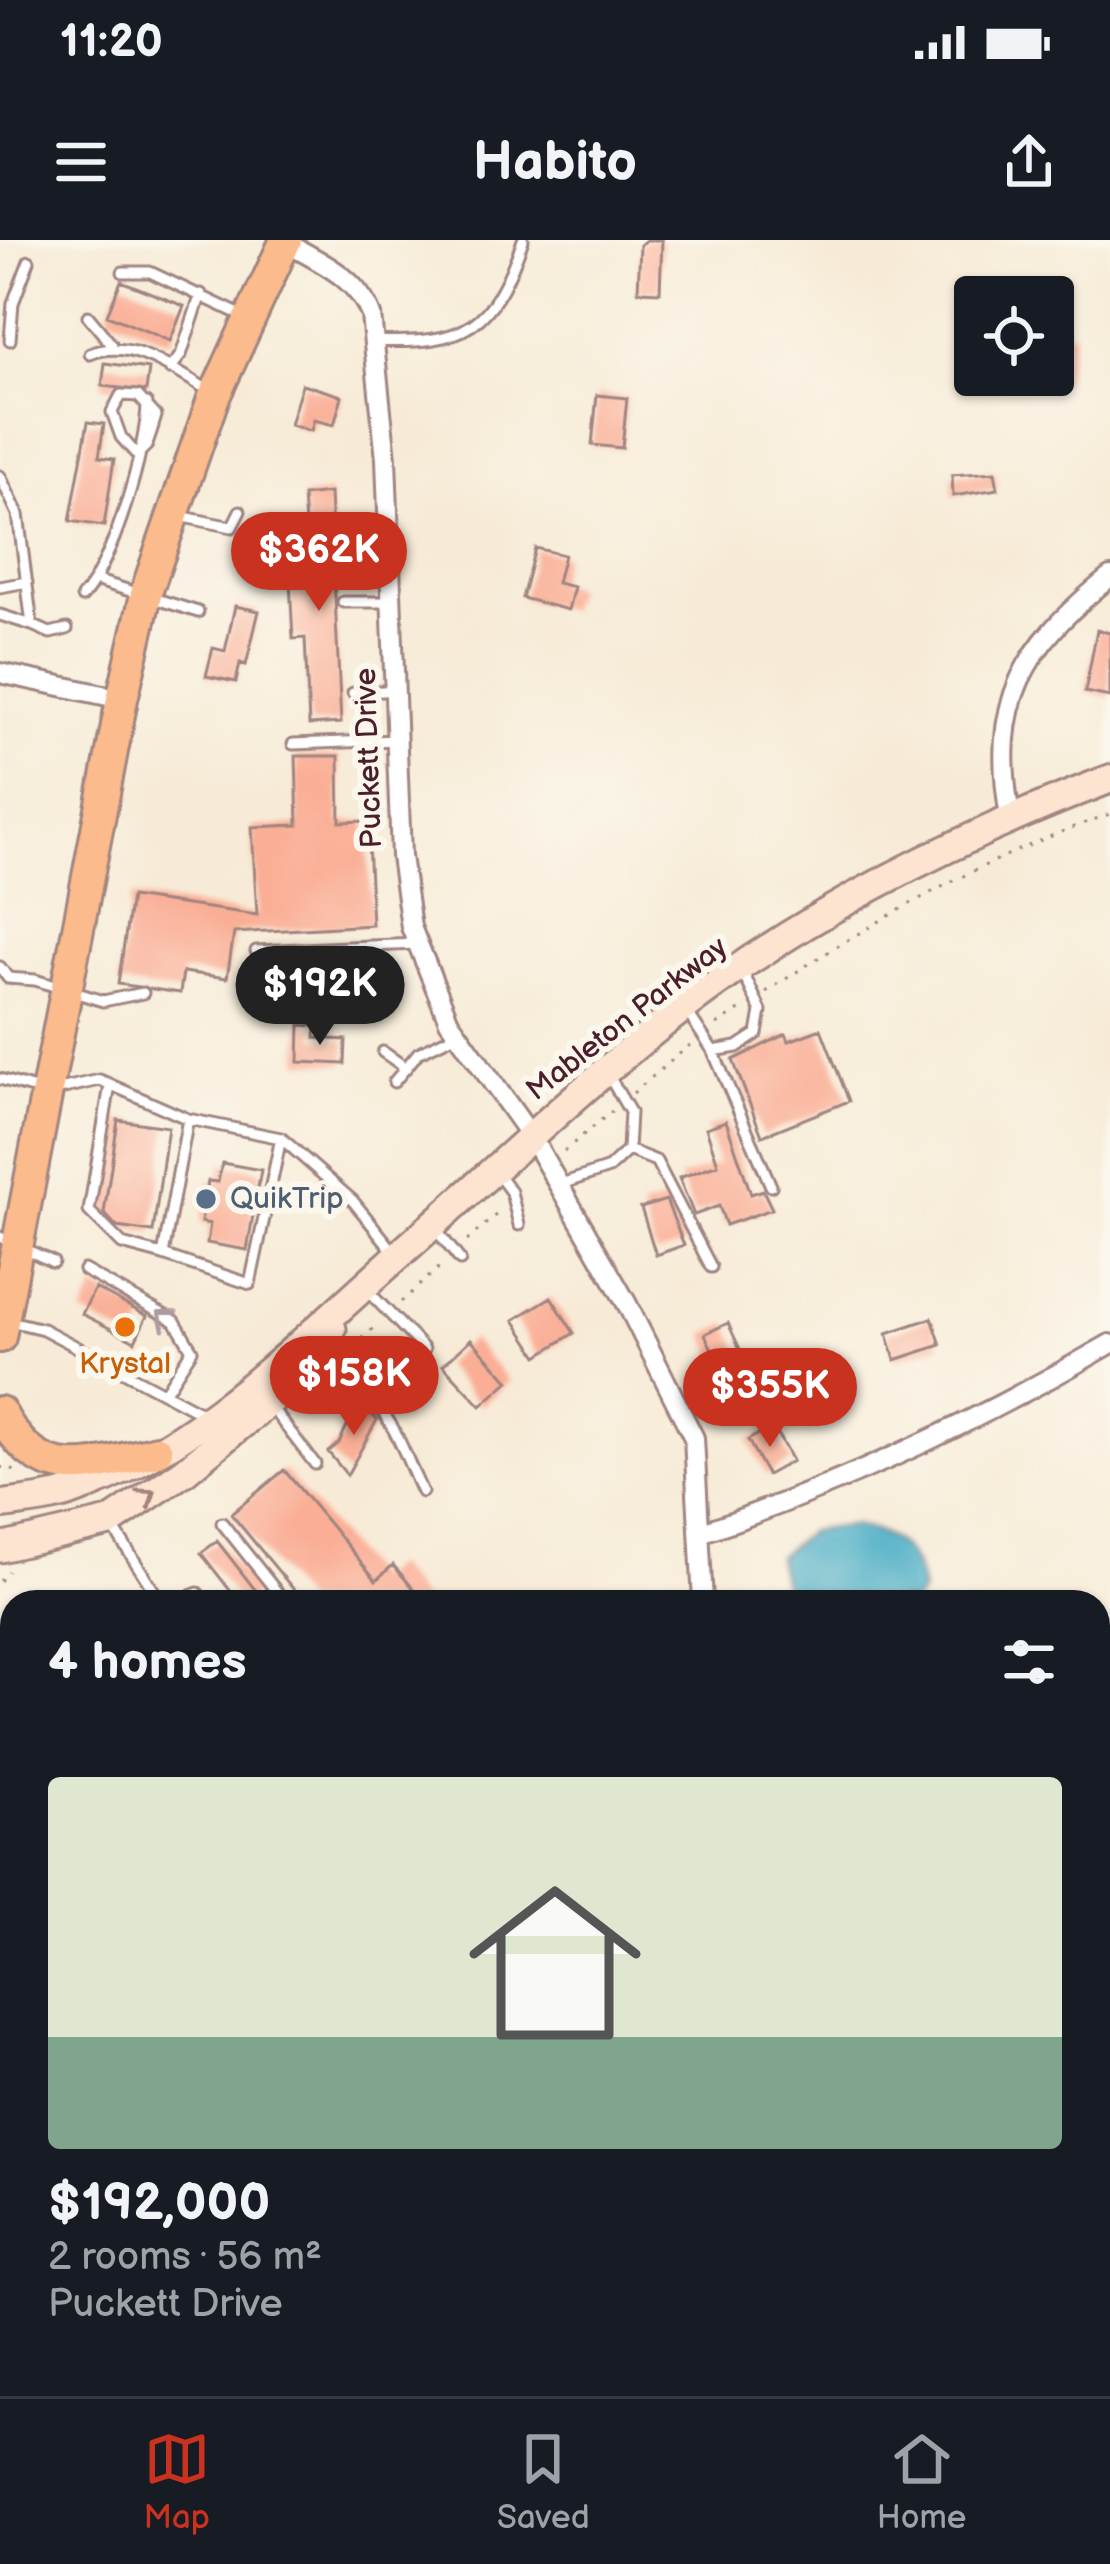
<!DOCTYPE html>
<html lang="en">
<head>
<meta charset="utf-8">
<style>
	:root { --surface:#171b24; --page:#20242c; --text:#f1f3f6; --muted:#9ea1a6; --line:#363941; --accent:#c8321e }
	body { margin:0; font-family:"Balsamiq Sans",sans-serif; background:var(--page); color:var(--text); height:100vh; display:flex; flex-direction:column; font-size:45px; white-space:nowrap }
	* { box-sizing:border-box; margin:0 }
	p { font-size:39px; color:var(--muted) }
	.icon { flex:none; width:66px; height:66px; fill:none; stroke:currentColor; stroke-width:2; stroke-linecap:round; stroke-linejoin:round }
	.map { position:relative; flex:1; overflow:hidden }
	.drawer { position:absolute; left:0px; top:1350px; width:1110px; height:807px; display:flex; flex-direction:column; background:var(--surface); border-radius:36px 36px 0 0; box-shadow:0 3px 9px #0004 }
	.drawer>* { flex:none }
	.controls { position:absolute; left:954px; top:36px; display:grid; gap:24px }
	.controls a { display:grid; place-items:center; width:120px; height:120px; border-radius:12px; background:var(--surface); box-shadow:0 3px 9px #0004; font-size:60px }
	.price { position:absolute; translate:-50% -102px; padding:0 27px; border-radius:42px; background:var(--accent); color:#fff; font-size:39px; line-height:78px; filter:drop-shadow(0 3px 6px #0008) }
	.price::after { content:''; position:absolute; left:50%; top:72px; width:36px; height:27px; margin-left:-18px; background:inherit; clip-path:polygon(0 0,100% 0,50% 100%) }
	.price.active { background:#222; color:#fff }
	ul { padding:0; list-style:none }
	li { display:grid; align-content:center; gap:24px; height:636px; padding:0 48px }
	li span { display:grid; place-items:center; height:372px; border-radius:12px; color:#555 }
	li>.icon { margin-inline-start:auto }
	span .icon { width:216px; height:216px; fill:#fffc; stroke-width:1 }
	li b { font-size:51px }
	h2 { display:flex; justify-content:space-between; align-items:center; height:144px; padding:0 48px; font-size:51px }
	.status { display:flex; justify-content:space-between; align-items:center; height:84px; padding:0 60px; background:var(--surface); direction:ltr }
	.status svg { height:33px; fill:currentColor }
	header { display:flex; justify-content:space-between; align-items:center; height:156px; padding:0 48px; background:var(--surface); font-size:54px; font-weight:600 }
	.tabs { display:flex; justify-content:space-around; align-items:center; height:168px; border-top:3px solid var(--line); background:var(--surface); font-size:33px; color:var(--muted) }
	.tabs a { display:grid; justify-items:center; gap:6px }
	.tabs .active { color:var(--accent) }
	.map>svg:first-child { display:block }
	.water { fill:#45abc5; stroke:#486578; stroke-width:3 }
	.building { fill:#faae95 }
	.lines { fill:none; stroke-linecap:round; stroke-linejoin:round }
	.service-casing { stroke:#a08581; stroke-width:15 }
	.minor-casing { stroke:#a08581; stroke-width:24 }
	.secondary-casing { stroke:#a08581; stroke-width:33 }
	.primary-casing { stroke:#a08581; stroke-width:36 }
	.path { stroke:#a08581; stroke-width:3; stroke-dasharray:3 9; stroke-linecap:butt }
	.service { stroke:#fff; stroke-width:9 }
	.minor { stroke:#fff; stroke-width:18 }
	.secondary { stroke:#fde4d1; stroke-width:27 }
	.primary { stroke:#fbbb8c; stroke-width:30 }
	.oneway { stroke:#ae9aa0 }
	.oneway2 { stroke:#a4827e }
	.service-dot { fill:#5c6f8a; stroke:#fbf7ec; stroke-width:4.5 }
	.food-dot { fill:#e8710a; stroke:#fbf7ec; stroke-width:4.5 }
	.labels { text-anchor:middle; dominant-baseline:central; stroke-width:12; stroke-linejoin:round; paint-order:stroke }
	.street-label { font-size:30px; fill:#4a1f2b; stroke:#fbf7ec }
	.service-label { font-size:30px; fill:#4e5e75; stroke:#fbf7ec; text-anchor:start }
	.food-label { font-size:30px; fill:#c56008; stroke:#fbf7ec }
</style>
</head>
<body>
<div class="status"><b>11:20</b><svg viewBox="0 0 49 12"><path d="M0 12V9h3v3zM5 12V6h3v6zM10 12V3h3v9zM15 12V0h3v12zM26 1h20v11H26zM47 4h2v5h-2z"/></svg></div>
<header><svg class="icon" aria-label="menu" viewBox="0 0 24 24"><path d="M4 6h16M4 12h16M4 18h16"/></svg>Habito<svg class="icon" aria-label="share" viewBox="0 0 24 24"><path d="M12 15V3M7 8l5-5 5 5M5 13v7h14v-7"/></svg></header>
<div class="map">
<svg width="1110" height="2156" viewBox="0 0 1110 2156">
	<rect width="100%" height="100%" fill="#fbf7ec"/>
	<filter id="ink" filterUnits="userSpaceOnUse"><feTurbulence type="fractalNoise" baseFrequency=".00833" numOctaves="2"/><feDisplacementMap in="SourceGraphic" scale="24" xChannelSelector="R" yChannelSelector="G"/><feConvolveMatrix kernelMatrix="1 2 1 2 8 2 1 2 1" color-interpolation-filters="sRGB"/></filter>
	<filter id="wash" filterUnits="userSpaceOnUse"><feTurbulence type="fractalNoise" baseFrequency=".004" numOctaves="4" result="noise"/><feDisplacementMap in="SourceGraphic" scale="48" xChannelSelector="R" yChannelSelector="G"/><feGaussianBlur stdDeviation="2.7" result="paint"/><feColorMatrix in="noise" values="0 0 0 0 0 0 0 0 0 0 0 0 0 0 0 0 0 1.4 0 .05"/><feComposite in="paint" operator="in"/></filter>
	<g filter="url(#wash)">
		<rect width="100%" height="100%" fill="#f7ebd7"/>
		<path class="water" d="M850 1286C891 1291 916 1310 922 1352L914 1362H790L786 1357 777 1317 810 1291Z"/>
		<g id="blocks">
			<path class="building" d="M646 0H662L660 52 638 51 640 5Z
				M121 41 184 66 170 101 107 75Z
				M1053 90 1075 93 1064 142 1053 141Z
				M105 123 149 129 146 151 102 146Z
				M302 144 342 156 334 185 314 180 311 191 290 185Z
				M597 155 627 158 622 208 592 205Z
				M88 182 104 184 99 217 114 219 104 286 70 281Z
				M995 232 998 249 953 256 952 235Z
				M330 253 341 483 309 485 305 398 293 399 290 342 309 341 303 256Z
				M535 308 564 315 557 343 574 347 568 370 522 358Z
				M235 366 259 371 246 425 240 423 236 442 206 436 213 408 225 411Z
				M1097 390 1110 393V457L1085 452Z
				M296 516H339L340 582 367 581 372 685 234 693 227 738 183 732 180 753 118 744 131 657 257 675 252 587 298 585Z
				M300 785 316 786 315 798 346 800 345 824 299 822Z
				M821 789 849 861 762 896 733 820 786 794 789 801Z
				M118 880 168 887 153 992 117 987 104 973Z
				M726 881 751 954 763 950 772 969 726 985 719 966 694 975 679 938 718 924 706 888Z
				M222 923 261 930 247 1010 207 1003 210 984 201 982 208 941 218 942Z
				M666 960 684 1005 656 1015 641 968Z
				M95 1048 147 1076 135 1101 82 1074Z
				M551 1057 574 1093 538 1116 514 1080Z
				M932 1078 941 1105 895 1120 887 1093Z
				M728 1083 749 1129 726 1140 705 1094Z
				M471 1099 509 1141 481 1166 443 1125Z
				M359 1160 377 1180 347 1235 328 1212 339 1203Z
				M773 1186 792 1221 767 1235 748 1200Z
				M284 1230 376 1340 393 1325 425 1362H304L231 1274Z
				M217 1301 257 1352 245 1362H239L201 1313Z"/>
		</g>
	</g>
	<g filter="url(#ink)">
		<use href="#blocks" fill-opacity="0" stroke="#a08581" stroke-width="3"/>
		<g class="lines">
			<g class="service-casing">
				<path id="service" d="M123 32H150L243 76
					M88 76 112 105
					M10 100 13 63 29 21
					M374 101C467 105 492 88 523 0
					M90 114C132 97 173 130 210 151
					M170 129 181 115 201 54
					M121 155 138 156 156 176 147 205 137 215 121 197 112 172Z
					M0 236 18 274 32 385 50 393 67 389
					M179 276 232 287 240 271
					M98 341 198 372
					M0 347 27 342
					M82 357C112 326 147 208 147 163
					M343 362H393
					M0 375 32 385
					M353 453 397 450
					M293 504 398 500
					M256 711 417 704
					M0 727 8 738 35 740 103 761 143 753
					M688 773 713 811 737 807 757 794 761 771 741 728
					M713 811 771 946
					M383 812 406 828
					M0 839 46 852 100 840 188 879
					M394 842 418 813 457 794
					M110 845 89 971 122 1004 163 1015
					M281 898 250 1044 163 1015 188 879 281 898 353 961 394 1012
					M628 910 656 921 711 1027
					M497 933 511 952 519 985
					M558 945 609 928 628 910 630 872 607 833
					M434 987 460 1020
					M0 997 53 1022
					M84 1030 175 1081 192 1110 165 1152
					M366 1049 424 1109
					M10 1081 43 1089 205 1175
					M315 1125C328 1145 348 1140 364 1152 393 1174 407 1221 422 1252
					M271 1167 315 1224
					M222 1283 285 1362
					M113 1287 161 1362
					M139 1362 154 1351
					M174 1362 198 1353
					M0 1480 12 1482
					M0 1551 12 1553
					M0 1633H12
					M12 1683V1680
					M0 1918 12 1920
					M409 2145 411 2156
					M37 2156 38 2145
					M218 2156V2145
					M464 2156V2145"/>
			</g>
			<g class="minor-casing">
				<path id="minor" d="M285 2C320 22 356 36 371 75L386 219 401 616 411 687 449 781 532 898 627 1064 694 1198 703 1362
					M0 433 122 459
					M1010 577C990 461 1022 408 1110 337
					M703 1292C846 1243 979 1181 1110 1104
					M1098 1708 1110 1709
					M730 2156 731 2145"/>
			</g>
			<g class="secondary-casing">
				<path id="secondary" d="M0 1265C23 1261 49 1260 71 1252 199 1209 301 1101 400 1014 504 923 604 824 717 743 836 658 974 591 1110 539
					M0 1308 110 1282 185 1231 298 1138 332 1089"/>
			</g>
			<g class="primary-casing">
				<path id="primary" d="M0 1097 122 459 147 350 213 159 286 0
					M0 1172C41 1248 86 1227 157 1211"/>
			</g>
			<path class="path" d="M766 752C874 680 988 616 1110 574
				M717 785 744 767
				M633 853 690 805
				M564 911 612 871
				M467 1001 500 971
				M401 1062 443 1024
				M344 1115 377 1085
				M0 1227 16 1231
				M0 1341 8 1331"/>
			<use href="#service" class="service"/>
			<use href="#minor" class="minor"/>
			<use href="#secondary" class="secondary"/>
			<use href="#primary" class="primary"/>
		</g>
		<defs><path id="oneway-chevron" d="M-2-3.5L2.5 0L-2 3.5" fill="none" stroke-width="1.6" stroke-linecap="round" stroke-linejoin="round" transform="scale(3)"/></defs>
		<use class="oneway" href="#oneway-chevron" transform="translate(165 1077) rotate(-141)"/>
		<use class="oneway2" href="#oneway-chevron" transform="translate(148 1256) rotate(-35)"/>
	</g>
	<circle class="service-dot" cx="206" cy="959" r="12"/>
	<circle class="food-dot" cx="125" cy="1087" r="12"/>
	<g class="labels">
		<g class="street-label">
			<text transform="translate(369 518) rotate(-92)">Puckett Drive</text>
			<text transform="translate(627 779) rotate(-38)">Mableton Parkway</text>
		</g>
		<g class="service-label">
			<text x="230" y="959">QuikTrip</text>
		</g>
		<g class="food-label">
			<text x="125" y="1124">Krystal</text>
		</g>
	</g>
</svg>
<div class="controls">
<a><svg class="icon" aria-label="locate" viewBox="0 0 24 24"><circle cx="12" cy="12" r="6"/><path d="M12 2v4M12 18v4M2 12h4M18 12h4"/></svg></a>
</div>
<b class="price" style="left:319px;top:374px">$362K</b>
<b class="price active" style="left:320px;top:808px">$192K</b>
<b class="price" style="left:354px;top:1198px">$158K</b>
<b class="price" style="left:770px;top:1210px">$355K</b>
<section class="drawer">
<h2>4 homes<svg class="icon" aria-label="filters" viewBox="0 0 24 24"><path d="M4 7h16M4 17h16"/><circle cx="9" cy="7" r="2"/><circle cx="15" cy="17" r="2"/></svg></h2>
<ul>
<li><span style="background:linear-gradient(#dfe7d0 70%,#7fa58c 0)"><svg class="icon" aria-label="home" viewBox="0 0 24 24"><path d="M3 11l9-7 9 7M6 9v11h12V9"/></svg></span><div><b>$192,000</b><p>2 rooms · 56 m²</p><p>Puckett Drive</p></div></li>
</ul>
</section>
</div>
<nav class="tabs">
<a class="active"><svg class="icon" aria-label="map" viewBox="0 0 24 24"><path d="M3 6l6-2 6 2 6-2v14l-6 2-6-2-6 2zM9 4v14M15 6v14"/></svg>Map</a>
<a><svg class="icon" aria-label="saved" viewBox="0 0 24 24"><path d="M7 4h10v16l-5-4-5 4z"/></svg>Saved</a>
<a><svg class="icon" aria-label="home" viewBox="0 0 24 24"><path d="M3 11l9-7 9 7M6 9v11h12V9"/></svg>Home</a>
</nav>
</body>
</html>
